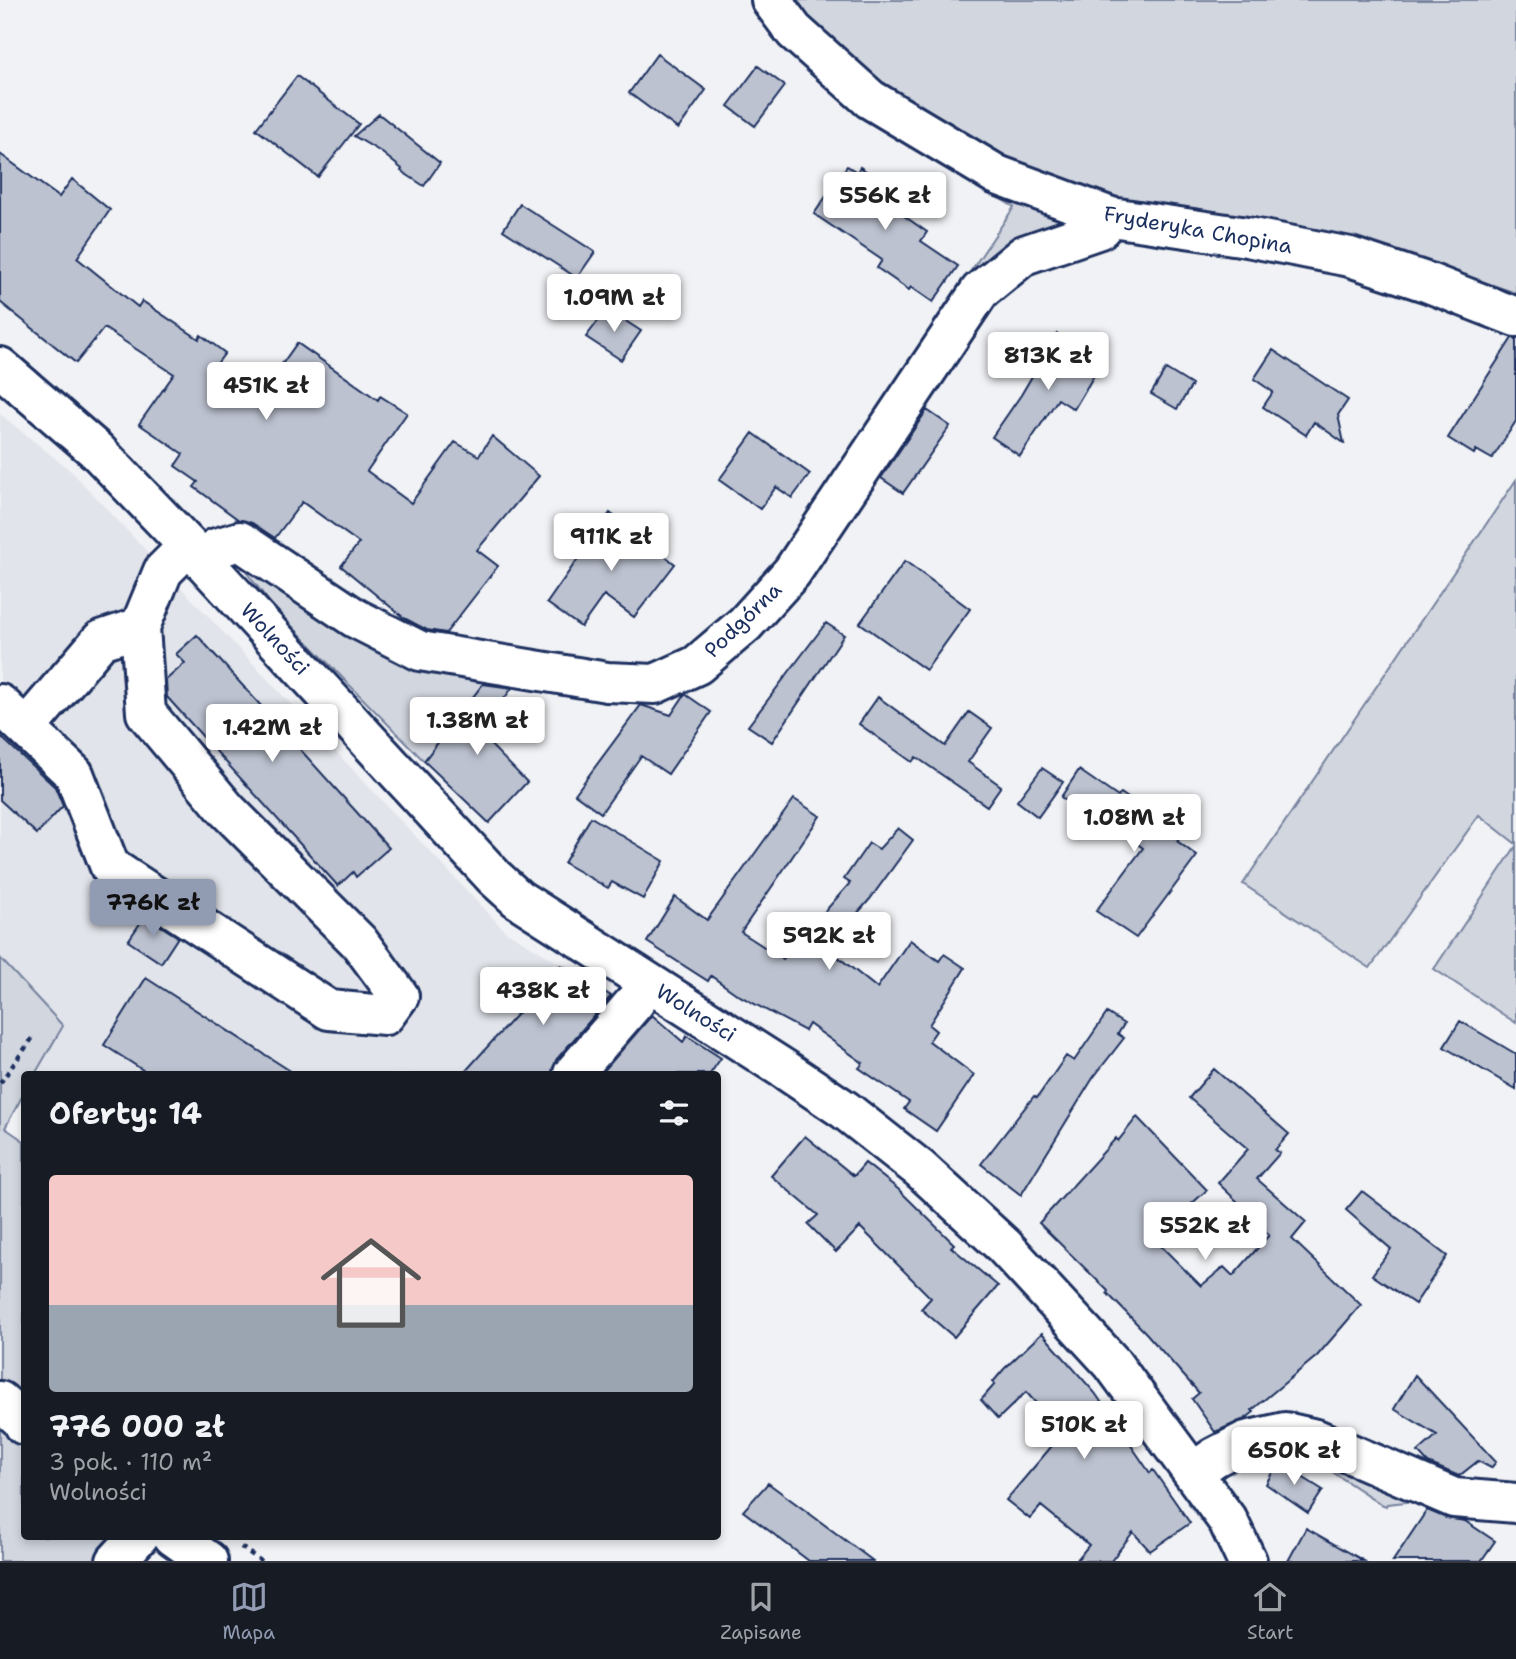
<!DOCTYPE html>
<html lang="pl">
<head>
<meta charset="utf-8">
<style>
	:root { --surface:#171b24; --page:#20242c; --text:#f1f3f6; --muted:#9ea1a6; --line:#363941; --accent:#919bb2 }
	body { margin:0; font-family:"Shantell Sans",sans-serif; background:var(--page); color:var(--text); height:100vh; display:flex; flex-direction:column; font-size:26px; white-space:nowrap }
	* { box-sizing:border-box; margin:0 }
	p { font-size:23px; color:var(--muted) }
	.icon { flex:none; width:38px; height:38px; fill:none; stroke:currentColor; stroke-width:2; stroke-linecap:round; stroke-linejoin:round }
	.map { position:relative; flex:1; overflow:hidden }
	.drawer { position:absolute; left:21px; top:1071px; width:700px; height:469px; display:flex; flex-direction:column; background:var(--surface); border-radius:7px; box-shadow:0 4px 10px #0003 }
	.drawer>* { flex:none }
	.price { position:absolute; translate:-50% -60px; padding:0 16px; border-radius:7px; background:#fff; color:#222; font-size:23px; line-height:46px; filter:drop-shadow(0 2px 4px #0008) }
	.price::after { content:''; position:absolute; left:50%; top:42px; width:21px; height:16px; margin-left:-10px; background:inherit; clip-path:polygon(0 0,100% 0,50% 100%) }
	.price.selected { background:var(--accent); color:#111 }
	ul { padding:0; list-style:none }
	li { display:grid; align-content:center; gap:14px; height:371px; padding:0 28px }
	li span { display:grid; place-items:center; height:217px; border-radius:7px; color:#555 }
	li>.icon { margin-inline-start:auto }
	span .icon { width:126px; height:126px; fill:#fffc; stroke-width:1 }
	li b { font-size:30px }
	h2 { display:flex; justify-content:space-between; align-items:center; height:84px; padding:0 28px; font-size:30px }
	.tabs { display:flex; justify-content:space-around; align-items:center; height:98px; border-top:2px solid var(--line); background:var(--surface); font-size:19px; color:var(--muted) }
	.tabs a { display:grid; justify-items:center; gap:4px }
	.tabs .selected { color:var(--accent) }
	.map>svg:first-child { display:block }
	.built { fill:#e1e4ea }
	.green { fill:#d2d6df; stroke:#76829e; stroke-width:2 }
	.building { fill:#bcc2d0; stroke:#1b2f5e; stroke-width:2 }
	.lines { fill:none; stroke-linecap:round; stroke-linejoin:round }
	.minor-casing { stroke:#1b2f5e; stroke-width:44 }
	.path { stroke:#1b2f5e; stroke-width:4.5; stroke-dasharray:5 5; stroke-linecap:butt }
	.minor { stroke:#fff; stroke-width:38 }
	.labels { text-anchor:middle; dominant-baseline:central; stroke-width:7; stroke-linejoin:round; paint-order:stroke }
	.street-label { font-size:21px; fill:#1b2f5e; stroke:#fff }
</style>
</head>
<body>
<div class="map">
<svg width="1516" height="1561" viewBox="0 0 1516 1561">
	<rect width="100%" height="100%" fill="#f1f2f5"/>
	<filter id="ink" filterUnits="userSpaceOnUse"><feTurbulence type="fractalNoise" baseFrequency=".0143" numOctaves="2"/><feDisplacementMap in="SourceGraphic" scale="14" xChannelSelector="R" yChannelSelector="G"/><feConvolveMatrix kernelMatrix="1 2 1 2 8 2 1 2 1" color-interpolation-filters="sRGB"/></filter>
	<g filter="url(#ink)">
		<path class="built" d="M0 414 72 472 505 931 627 1003 565 1074H35L63 1026 0 958Z"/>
		<path class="green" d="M795 0H1516V293L1414 258 1063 189 856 78Z
			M971 182 1085 218 956 293 1014 207Z
			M1516 480V844L1479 815 1370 968 1243 884Z
			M253 568 485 681 424 761 274 608 247 573Z
			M1516 846V1023L1434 969Z
			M0 958 63 1026 35 1074H24V1093L5 1128 24 1141V1536L113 1537 95 1561H0Z
			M1319 1458 1416 1501 1387 1504 1386 1506 1381 1504 1313 1459Z"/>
		<path class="building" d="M657 54 706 90 678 129 629 93Z
			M758 66 785 86 755 126 728 106Z
			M297 76 359 124 318 177 256 129Z
			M379 114 440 163 424 186 401 171 402 169 381 152 354 136Z
			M0 154 59 197 72 179 110 210 77 258 138 307 142 301 199 339 201 335 225 353 216 365 260 395 297 343 378 400 380 396 407 413 367 471 411 503 455 442 479 456 492 436 539 476 477 550 498 566 446 633 427 630 404 618 341 566 359 543 302 502 275 538 252 523 239 520 194 487 198 482 175 466 183 454 139 424 174 374 104 328 76 363 0 302Z
			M847 166 857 172 860 167 895 191 887 204 927 232 921 241 958 266 933 302 911 287 909 290 877 268 882 260 814 214Z
			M520 204 595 252 577 278 503 230Z
			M607 309 641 331 621 360 586 337Z
			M1057 334 1102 362 1074 409 1058 399 1020 456 992 437 1021 395Z
			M1512 338H1516V421L1492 459 1476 450 1474 454 1448 438Z
			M1273 350 1348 400 1338 415 1344 443 1314 422 1306 435 1263 407 1273 392 1254 379Z
			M1166 369 1192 385 1177 409 1151 394Z
			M927 410 950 426 903 493 881 478Z
			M753 433 810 474 792 498 776 487 760 509 719 480Z
			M610 513 675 564 634 617 604 595 581 627 547 603Z
			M905 561 970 609 926 670 860 623Z
			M826 623 844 635 772 742 748 726Z
			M197 635 389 848 356 877 353 872 338 886 167 697 166 680 185 663 176 654Z
			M483 684 512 688 479 733 527 782 489 823 424 761Z
			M685 694 711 712 668 774 641 756 601 813 575 794 641 705 671 715Z
			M878 697 945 746 969 712 992 728 968 762 1001 786 987 806 916 757 912 762 859 724Z
			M0 736 55 787 63 806 37 834 0 800Z
			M1042 768 1063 782 1038 817 1017 801Z
			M1079 770 1118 797 1121 793 1181 835 1177 841 1197 856 1136 938 1096 911 1143 848 1090 811 1089 813 1085 811 1083 814 1061 797Z
			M794 799 820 816 741 932 783 959 850 883 844 879 869 843 879 849 898 828 913 840 870 899 827 948 877 988 910 940 939 961 944 954 965 968 929 1025 936 1031 929 1041 974 1075 936 1131 904 1109 909 1102 859 1068 863 1063 809 1024 805 1031 738 995 711 976 708 981 647 942 675 897 707 920Z
			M591 817 664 861 643 899 612 882 608 888 564 863Z
			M145 916 178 937 161 963 128 941Z
			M561 965 611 996 556 1060 552 1074H463Z
			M146 978 295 1074H149L104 1045Z
			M1107 1013 1124 1024 1118 1034 1124 1038 1093 1078 1021 1195 981 1164 1034 1096 1037 1098 1066 1056 1074 1061Z
			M652 1015 683 1042 687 1036 721 1058 710 1074H601Z
			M1460 1021 1516 1054V1089L1444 1047Z
			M1214 1069 1289 1134 1275 1150 1280 1153 1257 1179 1306 1222 1292 1239 1361 1305 1317 1356 1252 1410 1254 1412 1245 1419 1215 1432 1192 1399 1199 1393 1146 1333 1107 1293 1108 1291 1039 1223 1116 1138 1118 1141 1137 1117 1207 1190 1158 1234 1159 1236 1155 1240 1201 1286 1224 1267 1233 1276 1269 1235 1263 1230 1265 1228 1218 1183 1248 1149 1189 1098Z
			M805 1136 854 1176 865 1163 898 1189 954 1244 951 1247 998 1286 954 1337 921 1309 931 1298 860 1227 836 1252 808 1224 818 1215 771 1176Z
			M1362 1191 1447 1256 1415 1304 1372 1275 1391 1249 1346 1210Z
			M1042 1333 1095 1393 1150 1473 1153 1470 1190 1523 1150 1551 1133 1532 1111 1561H1076L1089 1545 1041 1506 1030 1519 1006 1500 1063 1433 1026 1392 998 1419 981 1400 995 1384 993 1382 1004 1369Z
			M1415 1375 1496 1462 1491 1468 1478 1461 1459 1476 1428 1463 1418 1452 1437 1435 1394 1409Z
			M1278 1462 1323 1490 1308 1513 1266 1484Z
			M768 1483 837 1534 873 1561H809L743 1511Z
			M1427 1510 1446 1518 1465 1521 1495 1541 1481 1561H1393Z
			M1306 1528 1364 1561H1288Z"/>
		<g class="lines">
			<g class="minor-casing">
				<path id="minor" d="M771 0 794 31 870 99 997 175 1111 217 1247 237 1350 257 1429 283 1516 317
					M0 367 97 451 201 559 495 878 518 899 784 1069 845 1110 920 1169 1004 1246 1112 1363 1228 1521 1247 1561
					M201 559 216 548 240 541 355 618 420 651 607 682 655 684 697 665 745 624 792 572 980 291 1024 255 1100 229 1111 217
					M140 627 163 571 188 546
					M0 704 74 774 110 867 329 1010 385 1015 399 996 359 942 227 810 146 713 140 627 101 640 26 728
					M573 1074 635 1002 648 983
					M0 1401 23 1421 24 1425
					M1193 1472 1215 1457 1246 1441 1285 1432 1316 1439 1454 1498 1516 1503
					M173 1536 208 1561
					M116 1561 139 1536"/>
			</g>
			<path class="path" d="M0 1083 34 1036
				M241 1547 261 1561"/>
			<use href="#minor" class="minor"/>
		</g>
	</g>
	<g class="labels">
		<g class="street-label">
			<text transform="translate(1198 230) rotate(10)">Fryderyka Chopina</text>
			<text transform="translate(743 620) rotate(-44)">Podgórna</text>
			<text transform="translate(275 639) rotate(47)">Wolności</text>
			<text transform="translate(696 1013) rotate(32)">Wolności</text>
		</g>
	</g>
</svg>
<b class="price" style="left:885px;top:232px">556K zł</b>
<b class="price" style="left:614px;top:334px">1.09M zł</b>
<b class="price" style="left:1048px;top:392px">813K zł</b>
<b class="price" style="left:266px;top:422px">451K zł</b>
<b class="price" style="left:611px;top:573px">911K zł</b>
<b class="price" style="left:477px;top:757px">1.38M zł</b>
<b class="price" style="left:272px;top:764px">1.42M zł</b>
<b class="price" style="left:1134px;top:854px">1.08M zł</b>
<b class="price selected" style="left:153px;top:939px">776K zł</b>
<b class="price" style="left:829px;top:972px">592K zł</b>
<b class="price" style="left:543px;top:1027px">438K zł</b>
<b class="price" style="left:1205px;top:1262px">552K zł</b>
<b class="price" style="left:1084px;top:1461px">510K zł</b>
<b class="price" style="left:1294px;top:1487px">650K zł</b>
<section class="drawer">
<h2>Oferty: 14<svg class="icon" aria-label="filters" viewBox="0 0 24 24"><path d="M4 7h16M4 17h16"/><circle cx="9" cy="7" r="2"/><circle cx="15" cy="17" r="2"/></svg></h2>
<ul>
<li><span style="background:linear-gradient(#f6c9c9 60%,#9aa5b1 0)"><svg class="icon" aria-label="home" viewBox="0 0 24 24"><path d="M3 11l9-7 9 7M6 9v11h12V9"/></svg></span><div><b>776 000 zł</b><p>3 pok. · 110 m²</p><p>Wolności</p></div></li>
</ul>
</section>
</div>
<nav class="tabs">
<a class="selected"><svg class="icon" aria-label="map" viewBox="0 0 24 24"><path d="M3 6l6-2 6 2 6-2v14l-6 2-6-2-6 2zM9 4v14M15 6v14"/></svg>Mapa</a>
<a><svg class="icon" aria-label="saved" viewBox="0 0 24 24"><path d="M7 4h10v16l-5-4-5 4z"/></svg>Zapisane</a>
<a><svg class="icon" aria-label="home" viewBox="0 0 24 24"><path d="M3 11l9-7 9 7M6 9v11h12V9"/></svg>Start</a>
</nav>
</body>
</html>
